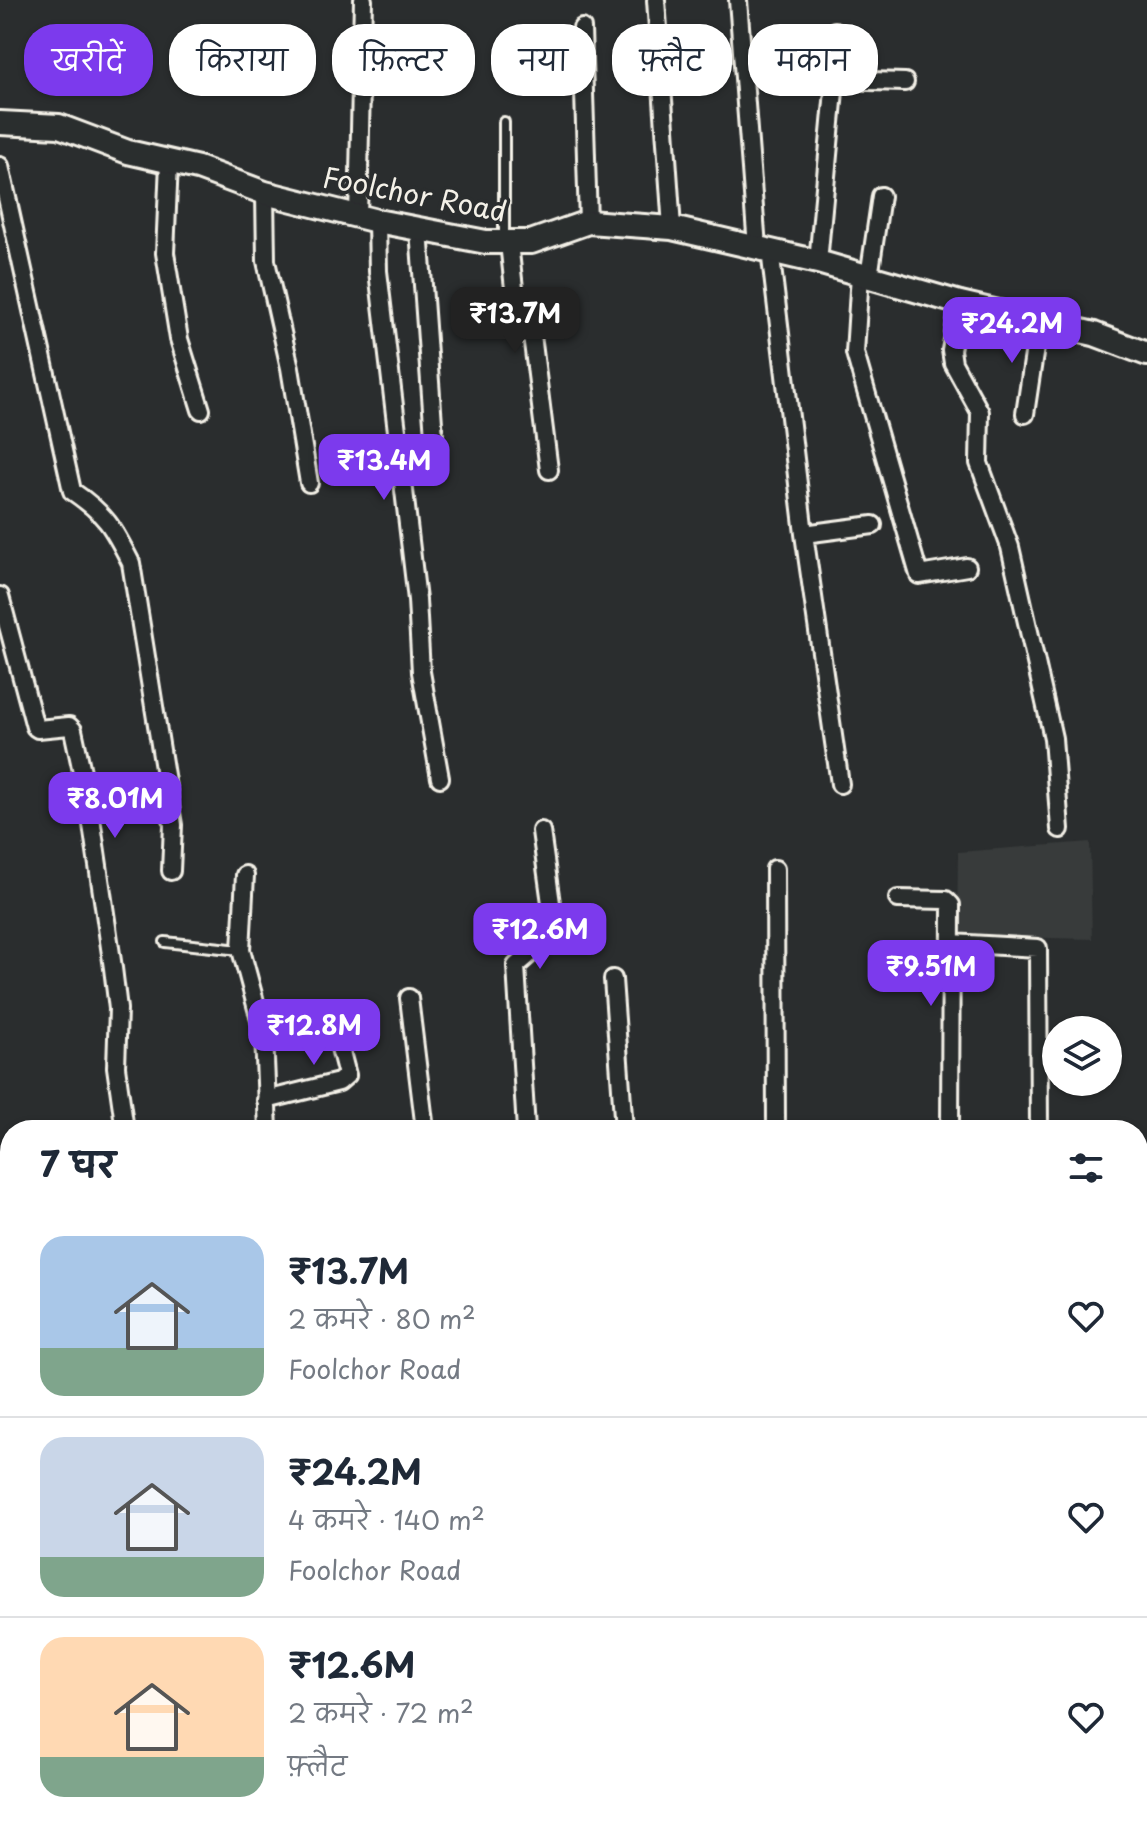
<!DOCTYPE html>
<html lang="hi">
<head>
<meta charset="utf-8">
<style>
	:root { --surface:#fff; --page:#f6f6f7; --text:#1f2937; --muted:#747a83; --line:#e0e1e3; --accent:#7c3aed }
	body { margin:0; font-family:"Playpen Sans","Playpen Sans Deva",sans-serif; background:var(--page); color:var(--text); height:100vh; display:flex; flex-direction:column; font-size:30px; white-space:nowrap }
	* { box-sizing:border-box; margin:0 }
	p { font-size:26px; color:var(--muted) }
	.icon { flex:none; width:44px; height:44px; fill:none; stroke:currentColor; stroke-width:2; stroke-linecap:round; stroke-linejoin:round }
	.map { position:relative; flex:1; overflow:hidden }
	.details { position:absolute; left:0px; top:1120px; width:1148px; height:714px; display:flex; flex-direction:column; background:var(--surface); border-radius:32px 32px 0 0; box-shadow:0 2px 6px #0004 }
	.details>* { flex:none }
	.banner { position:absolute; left:24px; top:24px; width:1100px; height:72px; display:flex; gap:16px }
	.fabs { position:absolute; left:1042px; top:1016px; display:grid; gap:16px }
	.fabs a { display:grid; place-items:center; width:80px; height:80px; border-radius:50%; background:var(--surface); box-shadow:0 2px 6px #0004; font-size:40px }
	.price { position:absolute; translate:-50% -68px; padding:0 18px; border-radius:16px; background:var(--accent); color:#fff; font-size:26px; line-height:52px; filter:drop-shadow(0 2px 4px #0008) }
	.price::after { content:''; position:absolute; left:50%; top:48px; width:24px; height:18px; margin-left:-12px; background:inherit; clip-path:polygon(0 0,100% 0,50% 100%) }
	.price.active { background:#222; color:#fff }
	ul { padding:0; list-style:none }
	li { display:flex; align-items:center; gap:24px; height:200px; padding:0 40px }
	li+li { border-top:2px solid var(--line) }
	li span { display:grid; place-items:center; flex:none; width:224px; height:160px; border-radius:24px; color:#555 }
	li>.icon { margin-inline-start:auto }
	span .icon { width:96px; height:96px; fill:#fffc; stroke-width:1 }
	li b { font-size:34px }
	h2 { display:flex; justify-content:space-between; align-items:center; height:96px; padding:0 40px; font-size:34px }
	.pill { padding:0 28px; border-radius:32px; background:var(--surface); box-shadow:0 2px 6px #0004; font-size:28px; line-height:72px }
	.pill.active { background:var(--accent); color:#fff }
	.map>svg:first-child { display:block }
	.built { fill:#373a3a }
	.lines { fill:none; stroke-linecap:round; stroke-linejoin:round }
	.canal { stroke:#676866; stroke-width:18 }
	.lane-casing { stroke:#f4f1e8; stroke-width:14 }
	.street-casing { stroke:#f4f1e8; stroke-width:22 }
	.secondary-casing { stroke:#f4f1e8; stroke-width:28 }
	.primary-casing { stroke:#f4f1e8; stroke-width:30 }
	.path { stroke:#f4f1e8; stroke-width:3; stroke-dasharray:8 6; stroke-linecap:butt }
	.lane { stroke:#2a2d2e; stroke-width:8 }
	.street { stroke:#2a2d2e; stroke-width:16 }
	.secondary { stroke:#2a2d2e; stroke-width:22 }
	.primary { stroke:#2a2d2e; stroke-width:24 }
	.labels { text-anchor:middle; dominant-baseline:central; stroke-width:7; stroke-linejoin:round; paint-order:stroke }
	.street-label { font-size:28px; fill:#f4f1e8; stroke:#2a2d2e }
</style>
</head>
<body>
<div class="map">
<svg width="1147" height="1833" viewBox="0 0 1147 1833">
	<rect width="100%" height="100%" fill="#2a2d2e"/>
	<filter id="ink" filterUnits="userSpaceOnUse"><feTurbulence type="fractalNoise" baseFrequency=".0125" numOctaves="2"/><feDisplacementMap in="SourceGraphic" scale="16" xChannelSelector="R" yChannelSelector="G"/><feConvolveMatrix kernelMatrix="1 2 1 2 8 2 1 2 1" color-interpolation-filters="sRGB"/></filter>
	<g filter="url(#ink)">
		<path class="built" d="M1090 842 1092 939 957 936 958 852Z"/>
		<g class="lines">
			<path class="canal" d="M0 1411 10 1412
				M1138 1618 1147 1620"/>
			<g class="lane-casing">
				<path id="lane" d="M504 122V241
					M165 942 240 950
					M710 1824 779 1833
					M942 1824 1004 1829
					M888 1833 889 1824"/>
			</g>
			<g class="street-casing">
				<path id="street" d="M656 0 672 228
					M738 0 757 247
					M582 28 588 222
					M835 80 905 82
					M169 163 165 253 179 339 201 410
					M0 166 72 491C106 514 113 527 131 563L173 825 171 871
					M265 193 266 261 290 368 309 483
					M358 217 363 0
					M377 221 378 271 417 600 421 672 440 778
					M419 230 434 437
					M509 243 519 334 532 335 549 470
					M770 250 804 534 840 784
					M818 262 835 80V31
					M860 274 855 353 919 575 967 567
					M869 277 881 196
					M960 303 951 350 953 363 980 412 979 463 1010 547 1053 738 1060 829
					M1025 414 1039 321
					M804 534 873 525
					M0 596 35 727 38 729 69 726 73 730 89 804 113 968 118 1009 116 1067 125 1130
					M775 869 776 1130
					M245 875 241 950 264 1035 268 1130
					M898 899 946 900 951 905 950 1130
					M951 943 1038 948 1039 1130
					M613 979 624 1130
					M409 998 425 1130
					M266 1100 339 1082 347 1075 332 1017
					M526 1130 516 966 555 932 541 831
					M1 1450 10 1529
					M45 1824 46 1833
					M308 1824V1833
					M589 1824 590 1833
					M1101 1824 1102 1833
					M168 1833V1824
					M1004 1833 1005 1824"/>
			</g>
			<g class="secondary-casing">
				<path id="secondary" d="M0 123 59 126 128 152 198 168 265 193 377 221 486 242H531L588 222 672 228 818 262 960 303 1094 334 1147 354"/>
			</g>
			<g class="primary-casing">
				<path id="primary" d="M0 1432H10
					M0 1450H10
					M1138 1652 1147 1656
					M1138 1671 1147 1676"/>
			</g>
			<path class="path" d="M1121 1830V1824"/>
			<use href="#lane" class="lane"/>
			<use href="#street" class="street"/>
			<use href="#secondary" class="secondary"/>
			<use href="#primary" class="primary"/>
		</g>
	</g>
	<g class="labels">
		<g class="street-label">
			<text transform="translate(415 193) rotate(11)">Foolchor Road</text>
		</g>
	</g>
</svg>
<div class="fabs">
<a><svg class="icon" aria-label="layers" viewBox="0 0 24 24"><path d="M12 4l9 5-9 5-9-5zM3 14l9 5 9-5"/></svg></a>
</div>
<b class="price active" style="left:515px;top:355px">₹13.7M</b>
<b class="price" style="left:1012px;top:365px">₹24.2M</b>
<b class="price" style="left:384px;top:502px">₹13.4M</b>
<b class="price" style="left:115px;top:840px">₹8.01M</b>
<b class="price" style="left:540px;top:971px">₹12.6M</b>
<b class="price" style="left:931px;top:1008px">₹9.51M</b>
<b class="price" style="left:314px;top:1067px">₹12.8M</b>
<div class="banner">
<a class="pill active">खरीदें</a>
<a class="pill">किराया</a>
<a class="pill">फ़िल्टर</a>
<a class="pill">नया</a>
<a class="pill">फ़्लैट</a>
<a class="pill">मकान</a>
</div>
<section class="details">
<h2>7 घर<svg class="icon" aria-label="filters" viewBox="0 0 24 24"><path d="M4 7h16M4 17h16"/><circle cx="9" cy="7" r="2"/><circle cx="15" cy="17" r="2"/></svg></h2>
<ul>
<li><span style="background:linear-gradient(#a9c7e8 70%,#7fa58c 0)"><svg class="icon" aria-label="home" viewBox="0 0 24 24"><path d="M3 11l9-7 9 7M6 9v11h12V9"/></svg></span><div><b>₹13.7M</b><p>2 कमरे · 80 m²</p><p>Foolchor Road</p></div><svg class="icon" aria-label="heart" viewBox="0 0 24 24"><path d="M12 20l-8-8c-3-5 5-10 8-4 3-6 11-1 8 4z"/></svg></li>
<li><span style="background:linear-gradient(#c9d6e8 75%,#7fa58c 0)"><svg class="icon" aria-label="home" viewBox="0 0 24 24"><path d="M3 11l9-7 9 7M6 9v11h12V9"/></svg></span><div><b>₹24.2M</b><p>4 कमरे · 140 m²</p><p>Foolchor Road</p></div><svg class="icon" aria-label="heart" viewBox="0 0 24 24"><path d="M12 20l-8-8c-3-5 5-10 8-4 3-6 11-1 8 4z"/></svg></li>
<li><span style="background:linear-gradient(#ffd9b3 75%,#7fa58c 0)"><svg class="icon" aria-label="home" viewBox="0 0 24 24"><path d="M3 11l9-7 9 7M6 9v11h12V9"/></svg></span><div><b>₹12.6M</b><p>2 कमरे · 72 m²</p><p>फ़्लैट</p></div><svg class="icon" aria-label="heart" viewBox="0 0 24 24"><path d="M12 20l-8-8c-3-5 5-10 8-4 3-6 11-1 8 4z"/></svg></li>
</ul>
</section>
</div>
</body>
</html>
